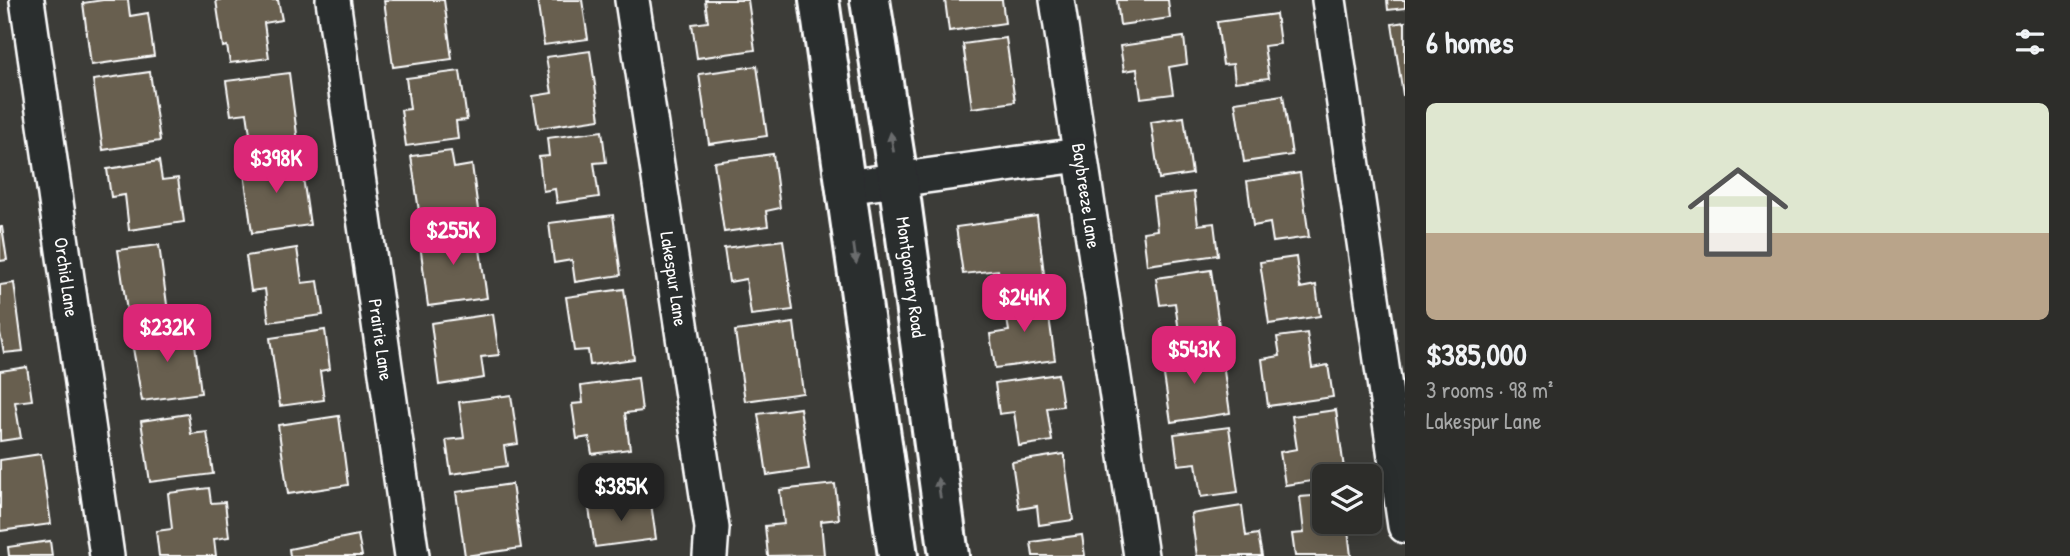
<!DOCTYPE html>
<html lang="en">
<head>
<meta charset="utf-8">
<style>
	:root { --surface:#2d2d2a; --page:#393936; --text:#f1f3f6; --muted:#a7a8a8; --line:#484947; --accent:#db2777 }
	body { margin:0; font-family:"Patrick Hand",sans-serif; background:var(--page); color:var(--text); height:100vh; display:flex; flex-direction:column; font-size:26px; white-space:nowrap }
	* { box-sizing:border-box; margin:0 }
	p { font-size:23px; color:var(--muted) }
	.icon { flex:none; width:38px; height:38px; fill:none; stroke:currentColor; stroke-width:2; stroke-linecap:round; stroke-linejoin:round }
	.map { position:relative; flex:1; overflow:hidden }
	.panel { display:flex; flex-direction:column; background:var(--surface); width:665px }
	.panel>* { flex:none }
	.controls { position:absolute; left:1312px; top:464px; display:grid; gap:14px }
	.controls a { display:grid; place-items:center; width:70px; height:70px; border-radius:10px; background:var(--surface); box-shadow:0 4px 18px #0003,0 0 0 2px var(--line); font-size:35px }
	.price { position:absolute; translate:-50% -60px; padding:0 16px; border-radius:14px; background:var(--accent); color:#fff; font-size:23px; line-height:46px; filter:drop-shadow(0 2px 4px #0008) }
	.price::after { content:''; position:absolute; left:50%; top:42px; width:21px; height:16px; margin-left:-10px; background:inherit; clip-path:polygon(0 0,100% 0,50% 100%) }
	.price.current { background:#222; color:#fff }
	ul { padding:0; list-style:none }
	li { display:grid; align-content:center; gap:14px; height:371px; padding:0 21px }
	li+li { border-top:2px solid var(--line) }
	li span { display:grid; place-items:center; height:217px; border-radius:10px; color:#555 }
	li>.icon { margin-inline-start:auto }
	span .icon { width:126px; height:126px; fill:#fffc; stroke-width:1 }
	li b { font-size:30px }
	h2 { display:flex; justify-content:space-between; align-items:center; height:84px; padding:0 21px; font-size:30px }
	main { display:flex; flex:1; min-height:0 }
	.map>svg:first-child { display:block }
	.building { fill:#675e4f; stroke:#fff; stroke-width:2 }
	.lines { fill:none; stroke-linecap:round; stroke-linejoin:round }
	.minor-casing { stroke:#fff; stroke-width:38 }
	.major-casing { stroke:#fff; stroke-width:44 }
	.minor { stroke:#2a2d2e; stroke-width:33 }
	.major { stroke:#2a2d2e; stroke-width:38 }
	.oneway { fill:#6a6c6d }
	.labels { text-anchor:middle; dominant-baseline:central; stroke-width:7; stroke-linejoin:round; paint-order:stroke }
	.street-label { font-size:19px; fill:#fff; stroke:#2a2d2e }
</style>
</head>
<body>
<main>
<div class="map">
<svg width="1405" height="556" viewBox="0 0 1405 556">
	<rect width="100%" height="100%" fill="#3c3c38"/>
	<filter id="ink" filterUnits="userSpaceOnUse"><feTurbulence type="fractalNoise" baseFrequency=".0143" numOctaves="2"/><feDisplacementMap in="SourceGraphic" scale="14" xChannelSelector="R" yChannelSelector="G"/><feConvolveMatrix kernelMatrix="1 2 1 2 8 2 1 2 1" color-interpolation-filters="sRGB"/></filter>
	<g filter="url(#ink)">
		<path class="building" d="M103 0H128L130 16 148 13 154 56 91 65 83 3Z
			M216 0H278L282 20 264 23 269 58 230 63 227 46 223 47Z
			M384 0H444L452 59 393 67Z
			M537 0H582L588 39 544 45Z
			M705 0H748L755 50 697 58 692 24 708 22Z
			M945 0H1002L1005 23 949 31Z
			M1117 0H1168L1170 18 1120 25Z
			M1387 0H1405V8L1388 10Z
			M1276 14 1280 44 1264 46 1269 78 1235 82 1233 64 1223 65 1217 22Z
			M1405 22V95H1403L1392 24Z
			M1184 37 1187 64 1169 67 1173 94 1141 98 1137 69 1124 71 1120 46Z
			M1006 38 1015 102 972 108 963 44Z
			M590 51 600 119 538 128 533 96 552 93 546 57Z
			M757 66 767 136 709 144 699 74Z
			M460 71 467 120 456 121 458 139 406 146 401 110 410 109 406 78Z
			M150 72 160 141 103 150 93 80Z
			M289 73 298 142 252 148 247 113 231 115 226 81Z
			M1283 95 1292 155 1244 162 1235 102Z
			M1184 117 1192 174 1159 179 1151 122Z
			M602 131 606 162 594 163 599 197 557 203 555 189 543 191 539 157 549 156 547 138Z
			M451 151 454 168 472 165 479 217 421 225 411 156Z
			M773 154 780 208 766 211 768 226 724 232 714 162Z
			M300 157 310 225 252 233 243 165Z
			M159 161 162 180 178 178 184 222 129 230 125 195 111 197 107 169Z
			M1300 173 1309 237 1273 242 1270 223 1253 226 1247 181Z
			M1194 192 1198 225 1214 223 1218 255 1147 265 1143 232 1157 230 1153 197Z
			M613 215 621 275 575 282 572 260 554 263 549 223Z
			M1037 216 1045 282 1001 288 998 270 963 274 956 227Z
			M0 227H2L7 260 0 261Z
			M477 228 487 298 428 306 419 236Z
			M783 240 793 310 751 315 746 279 729 282 724 248Z
			M159 245 168 312 128 318 118 250Z
			M297 248 302 283 318 281 323 315 269 322 265 289 251 291 246 256Z
			M1296 257 1300 288 1316 285 1320 316 1269 324 1260 262Z
			M1211 270 1220 333 1180 339 1175 303 1160 305 1156 278Z
			M14 283 23 351 4 353 0 333V285Z
			M624 289 634 359 590 365 588 350 574 351 566 297Z
			M1046 295 1055 360 995 368 990 334 1009 331 1004 300Z
			M493 314 499 355 481 357 484 378 439 385 431 323Z
			M794 323 803 393 745 401 735 331Z
			M193 328 201 393 142 401 131 336Z
			M325 330 330 369 320 371 324 400 280 406 270 338Z
			M1307 333 1312 368 1328 365 1333 397 1268 406 1262 359 1280 356 1277 337Z
			M1203 349 1206 367 1223 364 1230 413 1171 422 1161 355Z
			M27 367 32 400 15 402 21 438 0 441V371Z
			M1058 374 1063 406 1047 408 1052 441 1019 446 1014 412 999 414 995 383Z
			M638 378 642 411 625 413 630 449 592 454 589 437 577 439 572 404 583 403 581 386Z
			M511 395 518 444 504 446 507 466 451 474 446 440 464 438 459 402Z
			M800 408 809 469 767 475 758 414Z
			M1336 410 1345 476H1325V479L1285 485 1280 452 1297 449 1292 416Z
			M188 414 191 434 207 432 213 474 150 482 141 421Z
			M339 416 348 485 288 494 278 425Z
			M1229 427 1238 492 1201 497 1196 463 1178 465 1174 434Z
			M41 454 51 524 0 531V460Z
			M1064 454 1073 520 1039 525 1037 506 1019 509 1012 462Z
			M512 484 521 548 465 556 456 492Z
			M835 484 839 519 821 521 824 555 768 556 765 526 784 524 780 490Z
			M209 488 211 503 225 502 229 537 214 539 216 556H159L156 531 172 529 168 493Z
			M1325 495V522H1347L1351 556H1295L1292 534 1304 533 1300 497Z
			M613 498 614 508 651 503 656 539 595 547 588 502Z
			M1242 506 1246 536 1258 534 1262 556H1197L1191 514Z
			M358 535 362 556H290L289 549Z
			M1082 535 1085 556H1033L1031 542Z
			M50 541 52 556H9L8 547Z"/>
		<g class="lines">
			<g class="minor-casing">
				<g id="minor">
					<path id="s1" d="M27 0 107 556"/>
					<path id="s2" d="M333 0 412 556"/>
					<path id="s3" d="M632 0 712 528 710 556"/>
					<path id="s4" d="M1057 0 1141 556"/>
					<path d="M1329 0 1405 526"/>
					<path d="M845 187 1079 155"/>
				</g>
			</g>
			<g class="major-casing">
				<g id="major">
					<path d="M819 0 898 556"/>
					<path id="s5" d="M870 0 898 178 949 556"/>
				</g>
			</g>
			<use href="#minor" class="minor"/>
			<use href="#major" class="major"/>
		</g>
		<defs><path id="oneway-solid" d="M-6-.8H1V-3.2L6.5 0L1 3.2V.8H-6Z" transform="scale(1.75)"/></defs>
		<g class="oneway">
			<use href="#oneway-solid" transform="translate(892 142) rotate(-99)"/>
			<use href="#oneway-solid" transform="translate(855 254) rotate(82)"/>
			<use href="#oneway-solid" transform="translate(939 488) rotate(-98)"/>
		</g>
	</g>
	<g class="labels">
		<g class="street-label">
			<text stroke="none"><textPath href="#s4" startOffset="198">Baybreeze Lane</textPath></text>
			<text stroke="none"><textPath href="#s1" startOffset="280">Orchid Lane</textPath></text>
			<text stroke="none"><textPath href="#s3" startOffset="282">Lakespur Lane</textPath></text>
			<text stroke="none"><textPath href="#s5" startOffset="280">Montgomery Road</textPath></text>
			<text stroke="none"><textPath href="#s2" startOffset="343">Prairie Lane</textPath></text>
		</g>
	</g>
</svg>
<div class="controls">
<a><svg class="icon" aria-label="layers" viewBox="0 0 24 24"><path d="M12 4l9 5-9 5-9-5zM3 14l9 5 9-5"/></svg></a>
</div>
<b class="price" style="left:276px;top:195px">$398K</b>
<b class="price" style="left:453px;top:267px">$255K</b>
<b class="price" style="left:1024px;top:334px">$244K</b>
<b class="price" style="left:167px;top:364px">$232K</b>
<b class="price" style="left:1194px;top:386px">$543K</b>
<b class="price current" style="left:621px;top:523px">$385K</b>
</div>
<section class="panel">
<h2>6 homes<svg class="icon" aria-label="filters" viewBox="0 0 24 24"><path d="M4 7h16M4 17h16"/><circle cx="9" cy="7" r="2"/><circle cx="15" cy="17" r="2"/></svg></h2>
<ul>
<li><span style="background:linear-gradient(#dfe7d0 60%,#b9a48a 0)"><svg class="icon" aria-label="home" viewBox="0 0 24 24"><path d="M3 11l9-7 9 7M6 9v11h12V9"/></svg></span><div><b>$385,000</b><p>3 rooms · 98 m²</p><p>Lakespur Lane</p></div></li>
</ul>
</section>
</main>
</body>
</html>
